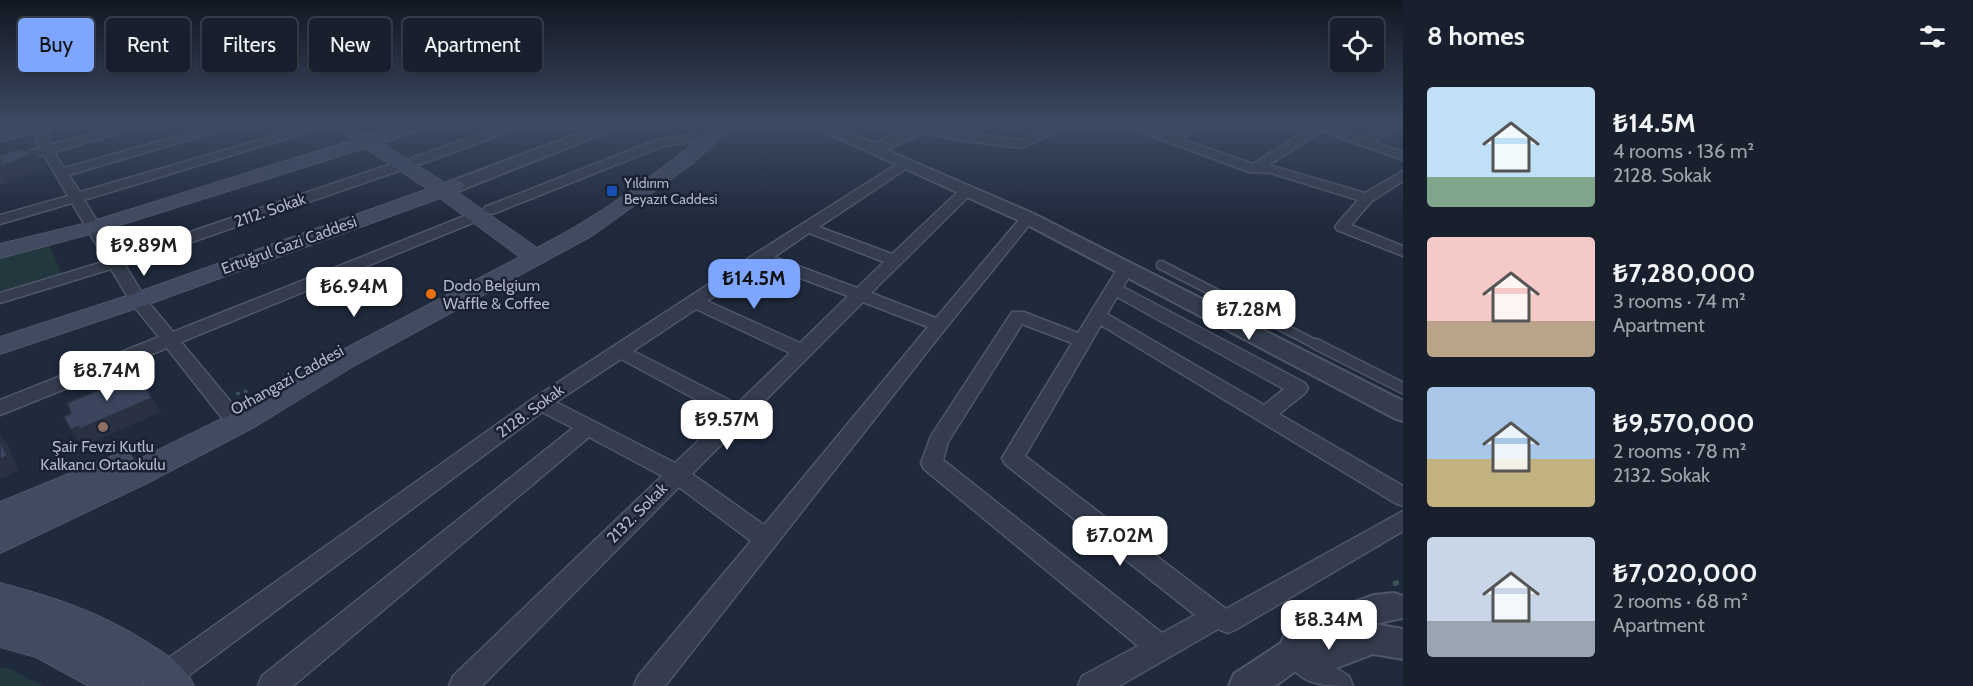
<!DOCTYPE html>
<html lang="en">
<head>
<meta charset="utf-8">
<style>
	:root { --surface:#18202e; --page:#212836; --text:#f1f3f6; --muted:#9fa3aa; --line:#363e4a; --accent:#7ea5ff }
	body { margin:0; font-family:Cabin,sans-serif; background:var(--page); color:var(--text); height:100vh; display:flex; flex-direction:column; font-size:22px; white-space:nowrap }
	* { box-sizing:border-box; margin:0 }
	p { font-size:20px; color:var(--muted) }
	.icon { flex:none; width:33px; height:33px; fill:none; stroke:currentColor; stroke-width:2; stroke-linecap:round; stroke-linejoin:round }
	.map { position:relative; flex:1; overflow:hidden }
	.sheet { display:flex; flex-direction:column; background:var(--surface); width:570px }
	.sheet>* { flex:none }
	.guide { position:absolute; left:18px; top:18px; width:570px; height:54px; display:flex; gap:12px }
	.fabs { position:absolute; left:1330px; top:18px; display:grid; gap:12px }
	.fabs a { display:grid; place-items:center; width:54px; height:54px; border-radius:6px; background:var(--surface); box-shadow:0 2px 4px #0004,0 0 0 2px var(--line); font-size:30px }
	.price { position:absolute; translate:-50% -51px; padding:0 14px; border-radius:12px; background:#fff; color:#222; font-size:20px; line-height:39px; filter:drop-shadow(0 2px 3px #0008) }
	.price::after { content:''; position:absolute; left:50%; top:36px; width:18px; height:14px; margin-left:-9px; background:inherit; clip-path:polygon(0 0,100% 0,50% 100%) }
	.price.current { background:var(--accent); color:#111 }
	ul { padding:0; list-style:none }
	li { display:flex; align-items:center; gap:18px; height:150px; padding:0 24px }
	li span { display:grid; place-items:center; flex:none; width:168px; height:120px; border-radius:6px; color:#555 }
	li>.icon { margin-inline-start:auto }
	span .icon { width:72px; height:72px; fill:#fffc; stroke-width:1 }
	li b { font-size:26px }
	h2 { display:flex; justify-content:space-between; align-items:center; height:72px; padding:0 24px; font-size:26px }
	.chip { padding:0 21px; border-radius:6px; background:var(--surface); box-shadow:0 2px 4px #0004,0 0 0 2px var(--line); font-size:21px; line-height:54px }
	.chip.current { background:var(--accent); color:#111 }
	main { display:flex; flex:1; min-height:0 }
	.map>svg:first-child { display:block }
	.green { fill:#22383e }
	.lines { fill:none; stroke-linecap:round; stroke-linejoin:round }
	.service-far1-casing { stroke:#4f5768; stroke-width:11 }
	.service-casing { stroke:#4f5768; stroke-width:13 }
	.minor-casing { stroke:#4f5768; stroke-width:3 }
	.tertiary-casing { stroke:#4f5768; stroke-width:4 }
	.secondary-casing { stroke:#4f5768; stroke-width:2 }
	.path-far1 { stroke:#3c5458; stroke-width:3; stroke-dasharray:4 4; stroke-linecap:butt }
	.path { stroke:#3c5458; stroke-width:4.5; stroke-dasharray:6 6; stroke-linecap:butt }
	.service-far1 { stroke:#343c4d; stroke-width:8 }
	.service { stroke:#343c4d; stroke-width:10 }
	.minor { fill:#343c4d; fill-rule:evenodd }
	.tertiary { fill:#343c4d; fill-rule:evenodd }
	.secondary { fill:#414a60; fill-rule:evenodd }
	.wall { fill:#333c51 }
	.shaded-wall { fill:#293142 }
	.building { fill:#3b465e; stroke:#293142; stroke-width:1.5 }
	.transit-dot { fill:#1a4fb4; stroke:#192132; stroke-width:2 }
	.food-dot { fill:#e8710a; stroke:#192132; stroke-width:2 }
	.education-dot { fill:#8d6e63; stroke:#192132; stroke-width:2 }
	.labels { text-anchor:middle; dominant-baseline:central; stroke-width:5; stroke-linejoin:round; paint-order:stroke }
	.far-poi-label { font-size:14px; fill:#afb7c9; stroke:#192132; text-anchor:start }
	.street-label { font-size:16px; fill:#afb7c9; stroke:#192132 }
	.poi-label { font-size:16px; fill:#afb7c9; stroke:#192132; text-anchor:start }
</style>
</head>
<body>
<main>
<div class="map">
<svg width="1403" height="686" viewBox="0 0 1403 686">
	<rect width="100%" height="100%" fill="#202a3d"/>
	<path class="green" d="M49 244 62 275 0 293V257Z
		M0 667 8 668 43 686H0Z"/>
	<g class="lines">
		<g class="service-far1-casing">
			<path id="service-far1" d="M1161 265 1319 346"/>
		</g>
		<g class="service-casing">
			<path id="service" d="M1316 344 1403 388"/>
		</g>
		<g class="minor-casing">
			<path id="minor" d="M36 123H54L53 127 46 129 51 145 132 123H153L54 152 64 168 225 123H246L69 175 80 192 318 123H338L84 200 119 256 397 162H407L408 165 407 168 125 265 145 298 173 332 472 213 477 212 484 216 482 219 181 342 236 408 239 413 236 418 229 420 222 418 167 348 0 415V400L159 337 132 304 111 269 0 303V293L106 261 72 203 0 224V215L68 196 44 155 0 167V159L40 148 35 132 0 141V133Z
				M513 123H532L421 164H411L410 161 411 158Z
				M1057 123H1074L1021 148 951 139 922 131 920 128 926 124 952 131 1020 140Z
				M1117 123H1136L1170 135 1191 123H1206L1181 139 1253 164 1311 127 1304 123H1332L1329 126 1363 138 1389 123H1403L1374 142 1403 152V160L1321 131 1269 165 1365 193 1403 171V181L1372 201 1351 225 1403 246V256L1337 230 1335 227 1337 224 1358 200 1271 173 1249 172Z
				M695 134 701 138 699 141 663 146 495 213 490 214 483 210 485 207 656 140Z
				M905 159 911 163 910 166 819 227 892 254 962 188H972L974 191 871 293 936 318 1023 215 1028 214 1035 218 945 329 665 686H634L638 676 751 541 679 487 482 686H449L453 676 662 476 589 437 293 686H258L262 676 573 428 542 412 176 685H156L152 676 156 667 534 398 755 254ZM809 233 884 262 857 288 774 257ZM763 264 848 296 800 343 707 301ZM863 302 928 327 764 525 692 474ZM696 309 790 353 737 404 633 351ZM621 359 725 415 675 463 556 402Z
				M1126 263 1134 268 1123 287 1305 383 1308 388 1305 393 1279 414 1403 486V506L1395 503 1101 325 1025 456 1226 609 1403 511V531L1237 629 1228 633 1218 629 1119 686H1078L1082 676 1138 646 924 469 921 463 931 436 1012 312H1024L1078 333 1118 268ZM1117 297 1284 389 1264 405 1107 314ZM1022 324 1072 343 1002 458 1005 464 1195 615 1162 633 943 460 948 442Z
				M1301 647 1349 676 1353 686C1327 686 1300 686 1287 660L1291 651Z"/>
		</g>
		<g class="tertiary-casing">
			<path id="tertiary" d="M408 123H431L429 126 379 143 371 138 374 135Z
				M607 123H629L461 190 455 191 447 186 449 182Z
				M806 123H826L874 143 923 123H944L886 150 1034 214 1403 401V421L1394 418 1022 222Z
				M1394 593 1403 596V618L1374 624 1403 629V659L1373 654 1321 674 1297 670 1275 686H1229L1234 674 1281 643 1288 626 1374 595Z"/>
		</g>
		<g class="secondary-casing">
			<path id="secondary" d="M330 123H350L369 136 379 133 385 134 388 138 381 143 445 183 455 180 462 182 465 186 457 192 537 248C602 215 662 171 717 123H736L693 163 593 235 355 365 256 426 147 483 0 553V502L120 453 131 456 134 462 236 412 337 353 520 257 440 198 146 305 0 354V337L130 295 428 189 365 148 101 231 0 258V244L87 223 353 140Z
				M0 583C56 598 99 612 148 643 168 656 184 664 194 686H147L141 682 143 686H89L36 657 0 647Z"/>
		</g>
		<path class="path-far1" d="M236 394 248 391"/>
		<path class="path" d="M1393 584 1403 581"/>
		<use href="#service-far1" class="service-far1"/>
		<use href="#service" class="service"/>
		<use href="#minor" class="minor"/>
		<use href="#tertiary" class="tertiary"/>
		<use href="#secondary" class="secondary"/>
	</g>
	<path class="wall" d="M0 156 44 168 5 184 0 183Z"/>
	<path class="shaded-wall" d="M35 153 44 168 5 184 0 176V167Z
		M152 398 161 412 90 443 88 441 81 444 71 430Z
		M0 434 7 443 19 471 0 479Z"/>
	<path class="building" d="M18 149 35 153 0 167V156Z
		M138 374 152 398 80 429 78 426 71 430 64 417 71 413 67 403Z
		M0 439 7 456 0 460Z"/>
	<linearGradient id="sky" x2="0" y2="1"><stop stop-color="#121722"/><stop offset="0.56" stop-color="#3c4a62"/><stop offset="1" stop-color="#3c4a62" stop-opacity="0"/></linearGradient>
	<rect width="1403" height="220" fill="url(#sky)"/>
	<rect class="transit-dot" x="606" y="185" width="12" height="12" rx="3"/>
	<circle class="food-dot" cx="431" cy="294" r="6"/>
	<circle class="education-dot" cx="103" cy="427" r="6"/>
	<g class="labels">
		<g class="far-poi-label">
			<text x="624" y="183">Yıldırım<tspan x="624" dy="16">Beyazıt Caddesi</tspan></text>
		</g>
		<g class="street-label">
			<text transform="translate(270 210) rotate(-19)">2112. Sokak</text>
			<text transform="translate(289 245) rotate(-20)">Ertuğrul Gazi Caddesi</text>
			<text transform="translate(287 380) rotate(-29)">Orhangazi Caddesi</text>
			<text transform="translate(530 411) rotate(-36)">2128. Sokak</text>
			<text transform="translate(637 513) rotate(-45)">2132. Sokak</text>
		</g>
		<g class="poi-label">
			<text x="443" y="285">Dodo Belgium<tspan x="443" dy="18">Waffle &amp; Coffee</tspan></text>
			<text x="103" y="446" text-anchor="middle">Şair Fevzi Kutlu<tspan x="103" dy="18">Kalkancı Ortaokulu</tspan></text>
		</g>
	</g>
</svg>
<div class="fabs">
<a><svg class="icon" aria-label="locate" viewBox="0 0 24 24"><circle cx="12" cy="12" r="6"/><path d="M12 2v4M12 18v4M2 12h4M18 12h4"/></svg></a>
</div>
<b class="price" style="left:144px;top:277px">₺9.89M</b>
<b class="price current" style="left:754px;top:310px">₺14.5M</b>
<b class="price" style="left:354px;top:318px">₺6.94M</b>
<b class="price" style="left:1249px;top:341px">₺7.28M</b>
<b class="price" style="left:107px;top:402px">₺8.74M</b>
<b class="price" style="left:727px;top:451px">₺9.57M</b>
<b class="price" style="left:1120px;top:567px">₺7.02M</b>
<b class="price" style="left:1329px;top:651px">₺8.34M</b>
<div class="guide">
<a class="chip current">Buy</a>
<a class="chip">Rent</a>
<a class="chip">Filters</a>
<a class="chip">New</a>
<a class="chip">Apartment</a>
</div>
</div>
<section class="sheet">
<h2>8 homes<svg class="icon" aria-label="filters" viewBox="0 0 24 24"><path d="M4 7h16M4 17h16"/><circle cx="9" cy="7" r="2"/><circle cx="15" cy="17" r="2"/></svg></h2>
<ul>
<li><span style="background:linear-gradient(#bfe0f5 75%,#7fa58c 0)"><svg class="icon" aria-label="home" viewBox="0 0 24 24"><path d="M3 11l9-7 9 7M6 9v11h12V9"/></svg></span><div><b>₺14.5M</b><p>4 rooms · 136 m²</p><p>2128. Sokak</p></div></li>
<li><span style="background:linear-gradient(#f6c9c9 70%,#b9a48a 0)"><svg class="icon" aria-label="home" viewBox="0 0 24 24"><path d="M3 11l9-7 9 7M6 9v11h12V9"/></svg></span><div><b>₺7,280,000</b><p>3 rooms · 74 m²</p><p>Apartment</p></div></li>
<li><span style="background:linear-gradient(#a9c7e8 60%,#c2b280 0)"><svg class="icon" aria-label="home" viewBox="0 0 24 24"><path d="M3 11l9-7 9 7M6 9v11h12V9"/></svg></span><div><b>₺9,570,000</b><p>2 rooms · 78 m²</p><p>2132. Sokak</p></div></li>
<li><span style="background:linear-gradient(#c9d6e8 70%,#9aa5b1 0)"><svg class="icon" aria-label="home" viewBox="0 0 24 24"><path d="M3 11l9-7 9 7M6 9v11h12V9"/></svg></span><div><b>₺7,020,000</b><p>2 rooms · 68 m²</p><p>Apartment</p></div></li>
</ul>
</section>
</main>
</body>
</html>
